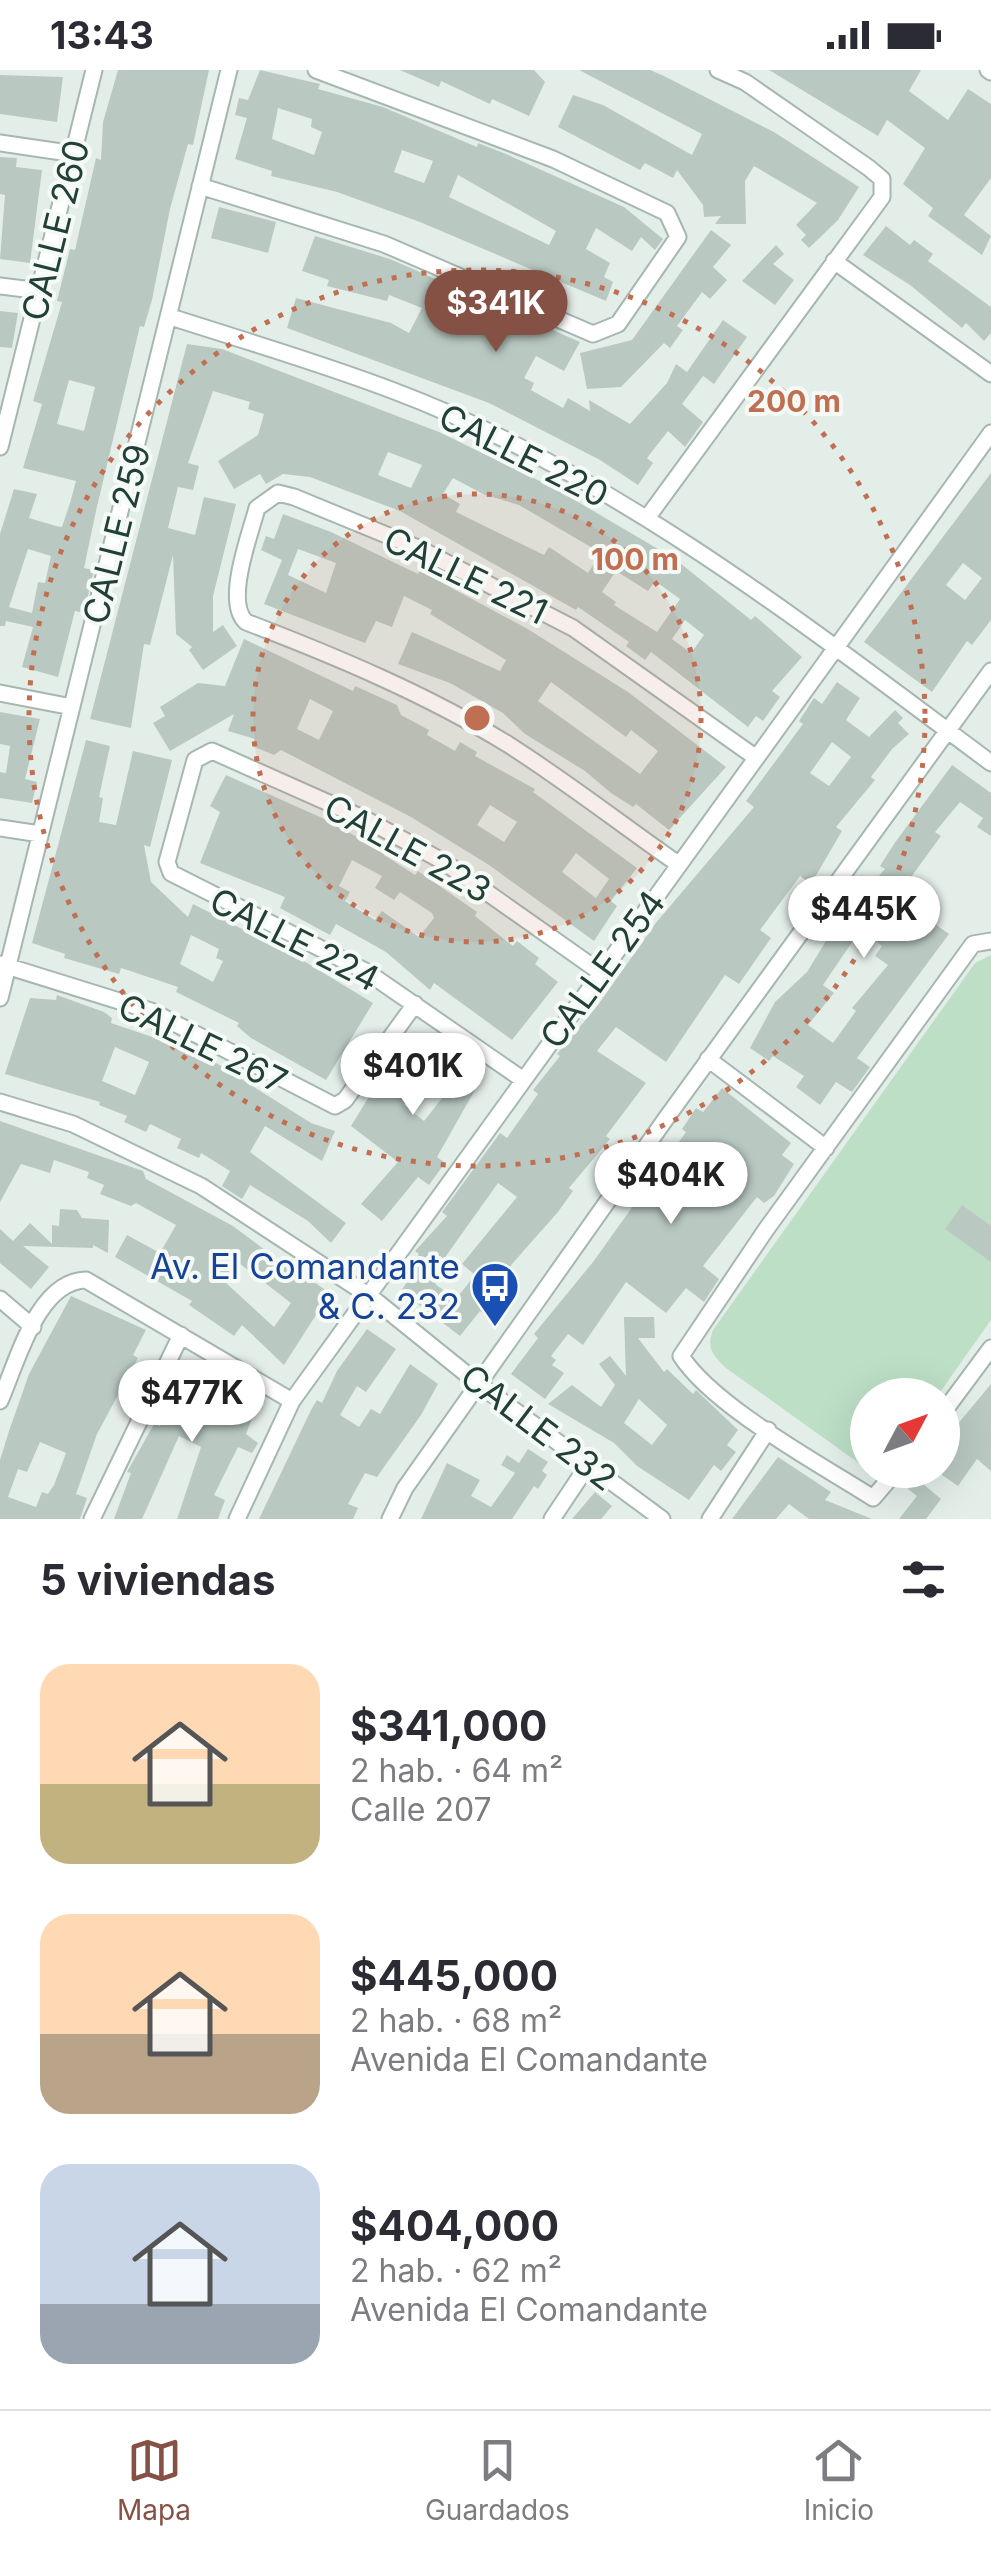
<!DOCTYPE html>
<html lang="es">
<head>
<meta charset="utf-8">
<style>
	:root { --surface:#fff; --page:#f2f2f3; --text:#2b2b33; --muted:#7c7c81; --line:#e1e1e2; --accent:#865145 }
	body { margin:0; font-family:Inter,sans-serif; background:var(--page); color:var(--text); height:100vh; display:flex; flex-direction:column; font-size:38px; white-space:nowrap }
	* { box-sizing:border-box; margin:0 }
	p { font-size:32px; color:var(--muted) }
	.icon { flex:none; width:55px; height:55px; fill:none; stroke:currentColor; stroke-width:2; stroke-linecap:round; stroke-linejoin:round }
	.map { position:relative; height:1449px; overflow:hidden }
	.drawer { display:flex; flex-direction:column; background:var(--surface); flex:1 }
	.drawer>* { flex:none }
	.needle { width:65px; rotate:49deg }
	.fabs { position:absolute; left:850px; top:1308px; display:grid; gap:20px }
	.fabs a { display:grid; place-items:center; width:110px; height:110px; border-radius:50%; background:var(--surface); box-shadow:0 10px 40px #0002; font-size:50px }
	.price { position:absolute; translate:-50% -85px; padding:0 22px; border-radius:35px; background:#fff; color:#222; font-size:32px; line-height:65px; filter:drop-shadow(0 2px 5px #0008) }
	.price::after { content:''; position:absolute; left:50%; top:60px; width:30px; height:22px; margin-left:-15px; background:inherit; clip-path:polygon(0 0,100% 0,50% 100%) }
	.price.active { background:var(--accent); color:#fff }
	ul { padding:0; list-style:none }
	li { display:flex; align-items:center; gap:30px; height:250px; padding:0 40px }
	li span { display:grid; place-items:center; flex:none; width:280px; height:200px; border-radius:30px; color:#555 }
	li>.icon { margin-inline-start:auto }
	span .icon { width:120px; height:120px; fill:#fffc; stroke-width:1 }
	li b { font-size:42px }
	h2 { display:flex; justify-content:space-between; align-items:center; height:120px; padding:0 40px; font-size:42px }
	.status { display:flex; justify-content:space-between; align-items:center; height:70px; padding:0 50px; background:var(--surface); direction:ltr }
	.status svg { height:28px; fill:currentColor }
	.tabs { display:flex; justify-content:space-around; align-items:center; height:140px; border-top:2px solid var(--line); background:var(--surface); font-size:28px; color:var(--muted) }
	.tabs a { display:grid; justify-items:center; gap:5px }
	.tabs .active { color:var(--accent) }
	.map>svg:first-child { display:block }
	.green { fill:#bddfc6 }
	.building { fill:#b9c9c2; fill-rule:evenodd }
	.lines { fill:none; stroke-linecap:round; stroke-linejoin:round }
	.minor-casing { stroke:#a6b6b0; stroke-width:19 }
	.minor { stroke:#fff; stroke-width:15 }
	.ring { fill:none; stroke:#c06f52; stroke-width:5; stroke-dasharray:5 10 }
	.labels { text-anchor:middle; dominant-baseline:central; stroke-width:8; stroke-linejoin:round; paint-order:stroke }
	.street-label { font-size:35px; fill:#234038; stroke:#f5faf7 }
	.transit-label { font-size:35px; fill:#164399; stroke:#f5faf7; text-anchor:end }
	.centre { fill:#c06f52; stroke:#f5faf7; stroke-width:5 }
	.ring-label { font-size:30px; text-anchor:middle; font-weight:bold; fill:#c06f52; stroke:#f5faf7; stroke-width:8; stroke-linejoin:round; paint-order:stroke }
</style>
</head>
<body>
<div class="status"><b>13:43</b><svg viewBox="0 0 49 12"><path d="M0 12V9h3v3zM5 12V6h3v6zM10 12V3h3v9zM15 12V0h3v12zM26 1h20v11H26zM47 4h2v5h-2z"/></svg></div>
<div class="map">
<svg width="991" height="1449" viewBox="0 0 991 1449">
	<rect width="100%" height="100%" fill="#e4eee9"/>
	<path class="green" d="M991 885V1250L938 1325H868L867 1399 726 1298C713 1285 706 1279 713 1260L975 893Z"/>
	<path class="building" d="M118 0H209L193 75 188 74 170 139 152 230 144 257 140 256 96 441 84 498 94 500 84 543 75 541 58 607 22 597 33 557 6 551 5 556H0V464L14 419 37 424 29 448 56 456 62 457 70 433 76 411 23 398 42 334 33 331 62 232 57 231 70 179 75 180 96 88 101 90 103 52ZM69 310 95 317 84 361 57 354ZM28 479 51 486 45 513 38 512 32 543 9 537Z
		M260 0 320 14 318 19 383 37 477 77 478 73 506 84 624 137 663 169 655 180 641 167 632 181 596 158 586 179 610 193 604 207 613 212 606 231 420 152 337 122 271 106 272 101 235 89 247 48 235 45 239 28 248 30ZM278 38 312 49 311 57 322 62 314 85 272 69ZM402 80 433 91 424 113 394 102ZM458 105 556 161 549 175 449 127Z
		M400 0H534L545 12 529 46 492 29 490 34 441 11 439 17Z
		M579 0H650L664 6 774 62 859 117 838 150 809 178 801 170 806 165 796 155 817 133 754 96 745 111 746 154H715L721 146 704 147 703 135 677 100 673 108 645 93 640 100 558 57 573 25 603 35 692 85 702 64Z
		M769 0H921L909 21 948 50 968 19 991 34V108L964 145 991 166 982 185 928 146 933 138 903 114 925 78 887 50 878 66Z
		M0 5 63 7 57 52 0 44Z
		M0 87 17 88 16 97 42 100 30 193 0 189 5 125 0 124Z
		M219 137 276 152 268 183 211 168Z
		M886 156 910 175 914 170 933 184 928 191 991 237V263L984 271 966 253 962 258 910 215 863 185Z
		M711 160 731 175 713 197 727 210 710 229 702 222 677 256 683 260 670 278 664 273 621 317 587 319 580 283 632 270Z
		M315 166 390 189 580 272 564 301 536 286 524 308 534 313 531 320 563 338 568 328 590 341 589 330 630 354 667 313 676 294 687 302 723 250 747 267 714 314 703 306 682 334 703 352 685 377 668 361 647 388 653 393 638 415 600 390 489 333 287 258 296 228 391 253 409 263 422 238 389 225 387 231 327 216 329 210 302 201Z
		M776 175 784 184 773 194 794 210 775 235 742 211Z
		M0 241 18 243 12 278 0 277Z
		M187 274 222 279 439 362 556 419 675 489 751 550 755 546 802 587 772 621 780 627 763 651 756 646 748 657 651 582 645 590 626 576 629 572 578 537 576 540 400 441 310 407 283 404 266 414 260 404 234 419 218 391 258 365 264 344 248 339 250 332 213 321 188 393 199 396 193 420 178 417 168 458 195 465 204 427 236 434 213 526V562L223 555 237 576 203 600 189 580 192 577 176 564 173 485 150 575 144 574 131 658 90 649ZM388 382 422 395 411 418 378 405ZM453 408 483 424 519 435 601 483 588 503 549 477 544 485 456 442 460 434 443 424ZM616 501 648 521 655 511 680 529 657 562 614 535 616 532 602 522ZM685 550 704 565 691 583 672 569Z
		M991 403V550L972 575 967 571 932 622 864 572ZM963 493 982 508 965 530 946 515Z
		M283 444 331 462 418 504 420 501 526 558 628 622 726 697 669 760 636 734 633 737 611 723 585 701 525 664 503 643 450 613 398 594 412 562 500 601 506 590 430 544 432 540 404 526 392 557 376 551 365 573 264 534 282 490 261 480 266 466 274 469ZM298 479 336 493 326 523 288 505ZM551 612 626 667 631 660 658 681 640 704 538 631Z
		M244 569 353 621 355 616 397 635 401 645 429 660 427 665 455 681 460 672 477 682 475 686 535 719 533 722 637 798 611 831 617 836 594 871 489 795 411 747 281 680 274 685 252 676 255 669 228 661 234 644 170 681 153 653 165 646 160 637 198 613 225 616ZM310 629 333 641 319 670 297 659ZM490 735 517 752 504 772 477 755ZM576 783 609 809 596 828 562 802Z
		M837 612 860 628 846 650 869 667 895 640 903 648 898 653 909 664 892 679 871 707 875 710 836 757 842 761 811 814 800 806 760 860 771 868 739 914 725 905 666 992 616 957 597 981 646 1013 606 1066 610 1069 569 1118 573 1121 558 1142 512 1194 496 1219 510 1231 494 1252 480 1241 460 1266 401 1221 407 1212 402 1209 419 1184 415 1181 447 1146 442 1142 500 1063 507 1068 538 1024 533 1020 560 986 557 984 598 935 655 854 754 737 746 731 803 654 799 651 814 628 822 634ZM832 672 851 687 829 716 810 703ZM498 1113 517 1127 462 1194 475 1205 456 1229 435 1214 452 1191 446 1186Z
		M0 642 40 649 25 709 37 712 32 733 0 728V702L6 703 10 676 0 674Z
		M86 670 110 676 99 727 103 728 99 752 116 755 133 681 172 690 150 777 144 775 151 812 188 847 193 834 246 861 248 857 373 933 326 1010 251 968 237 956 239 953 176 922 178 917 121 898 119 904 64 888 65 884 32 873ZM191 865 219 879 216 888 223 891 213 912 180 894Z
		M952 695 991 723V766L977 757 983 748 960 732 935 762 941 766 903 818 908 822 899 835 892 830 878 849 907 870 924 846 949 864 857 988 870 997 852 1022 836 1012 820 1035 796 1017 804 1006 773 986 769 991 750 978 775 932 807 902 837 853 885 799 880 796 894 774ZM861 859 882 876 875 886 888 895 852 938 856 941 833 973 808 955 834 923 823 915Z
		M226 705 322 748 385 782 384 785 415 805 418 801 477 842 475 846 513 876 517 871 539 888 535 894 558 912 512 970 434 913 430 920 386 882 336 854 330 865 280 838 285 827 200 793 220 742 210 736ZM352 790 382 806 375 818 394 830 400 822 432 843 434 848 419 867 382 841 375 850 345 831 350 822 339 816Z
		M57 925 104 942 112 948 111 953 202 984 311 1053 335 1061 322 1091 265 1056 250 1082 346 1153 331 1173 308 1151 250 1115 242 1129 222 1116 230 1101 201 1083 199 1088 177 1078 181 1069 150 1054 146 1062 124 1052 127 1046 99 1035 100 1032 5 1004 30 928 56 930ZM115 977 149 992 135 1025 102 1011Z
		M418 963 480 1011 437 1087 445 1093 429 1115 418 1107 382 1151 361 1134 398 1092 351 1056 383 1004ZM428 1002 450 1018 424 1051 404 1035Z
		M722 1018 791 1073 782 1085 794 1094 774 1126 764 1133 757 1127 703 1196 719 1209 704 1232 686 1218 666 1243 626 1212 583 1275 568 1264 551 1286 556 1290 552 1295 564 1303 545 1329 511 1304 538 1268 534 1264 593 1192 686 1062 682 1059 696 1038 703 1042Z
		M0 1051 143 1101 146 1109 233 1156 306 1211 308 1208 330 1223 284 1295 242 1255 234 1266 189 1235 192 1231 115 1187 127 1165 160 1183 176 1155 136 1133 131 1136 100 1124 104 1115 87 1108 89 1102 54 1090 50 1103 21 1094 0 1132ZM239 1193 291 1233 274 1257 225 1212Z
		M962 1135 991 1156V1192L945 1159Z
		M60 1139 77 1140 82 1148 109 1150 108 1183 93 1175V1178L23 1176 49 1197 31 1219 0 1193V1159L13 1171 30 1153 52 1174V1155L59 1156Z
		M71 1226 146 1260 133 1285 138 1288 97 1364 76 1424 87 1428 80 1449H0V1390L9 1361 29 1304ZM40 1372 66 1383 54 1415 48 1424 42 1422 36 1437 8 1427 18 1399 27 1402Z
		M624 1247H654L655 1268H638L664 1302 667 1299 693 1324 696 1320 738 1360 727 1375 736 1382 721 1401 714 1395 689 1430 637 1396 614 1373 548 1334 572 1315 601 1337 615 1315 599 1294 610 1286 626 1306ZM639 1329 667 1355 652 1375 624 1353Z
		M367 1259 396 1279 366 1322 357 1316 340 1345 359 1357 371 1339 380 1344 410 1294 438 1314 421 1345 377 1407 365 1403 348 1434 358 1438 353 1449H259L311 1340 317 1330 322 1333 337 1301Z
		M185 1293 258 1333 246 1364 258 1373 252 1383 238 1377 214 1425 225 1430 218 1449H177L201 1377 179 1366 142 1449H114L131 1403 127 1402 154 1354 160 1356 178 1321 171 1317Z
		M991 1314V1401L977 1389 958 1416 942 1405V1373Z
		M528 1379 548 1392 542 1401 547 1405 538 1419 534 1416 512 1449H421L447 1393 480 1410 471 1426 491 1437 515 1403 501 1395 507 1385 519 1393Z
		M778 1387 831 1422 825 1430 872 1449H809L789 1434 776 1449H732Z
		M916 1408 941 1429 926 1449H899L917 1426 908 1419Z
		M595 1422 612 1436 601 1449H572Z"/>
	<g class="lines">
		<g class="minor-casing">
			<path id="minor" d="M988 0 991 2
				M0 73 75 84
				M200 116 384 174 593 264 618 254 678 167 667 143 553 89 316 0
				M834 191 991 304
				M0 216 41 221
				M171 247C245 271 321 293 394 321 614 404 804 554 991 693
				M0 377 94 0
				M647 448 882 127V109L869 98 745 12 718 0
				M0 623 72 637
				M0 758 40 764
				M678 794C622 755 567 712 509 675 428 625 335 586 246 552 224 532 250 465 257 438L278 423 294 427 418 478 573 558 755 687
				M0 894 151 941 335 1036 345 1030 415 934
				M0 928 229 0
				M708 989 826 1078
				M522 1009 367 902 171 803 167 792 195 690 212 681 367 750 444 792 600 902
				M0 1032 73 1054 201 1116 371 1227 480 1315 662 1449
				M0 1229 33 1257
				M0 1331C17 1293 37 1211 86 1210L292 1331
				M942 1344 991 1278
				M897 1400 873 1428C820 1394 714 1337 681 1286L765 1161 973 874 991 871
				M92 1449 181 1265
				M237 1449 292 1331 991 363
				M390 1449 405 1418 667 1047 991 601
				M552 1449 588 1395
				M710 1449 768 1360"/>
		</g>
		<use href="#minor" class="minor"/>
	</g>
	<circle cx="477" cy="648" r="224" fill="#c06f52" fill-opacity=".12"/>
	<g class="ring">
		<circle cx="477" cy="648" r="224"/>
		<circle cx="477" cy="648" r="448"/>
	</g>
	<defs>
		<g id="bus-pin" transform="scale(2.5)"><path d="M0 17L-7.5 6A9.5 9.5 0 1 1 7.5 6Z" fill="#1a4fb4" stroke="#f5faf7"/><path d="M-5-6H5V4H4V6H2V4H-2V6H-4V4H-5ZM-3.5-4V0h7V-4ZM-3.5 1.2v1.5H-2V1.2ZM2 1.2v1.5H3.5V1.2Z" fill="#fff"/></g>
	</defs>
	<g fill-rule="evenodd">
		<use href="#bus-pin" x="495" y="1216"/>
	</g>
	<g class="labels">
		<g class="street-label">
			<text transform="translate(55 160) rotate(-76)">CALLE 260</text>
			<text transform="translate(524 385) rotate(27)">CALLE 220</text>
			<text transform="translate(116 464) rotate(-76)">CALLE 259</text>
			<text transform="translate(466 505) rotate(26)">CALLE 221</text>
			<text transform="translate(408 778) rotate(29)">CALLE 223</text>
			<text transform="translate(295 869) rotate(27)">CALLE 224</text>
			<text transform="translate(602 899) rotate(-54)">CALLE 254</text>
			<text transform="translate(203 973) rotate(26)">CALLE 267</text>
			<text transform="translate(539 1357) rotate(37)">CALLE 232</text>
		</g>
		<g class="transit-label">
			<text x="460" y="1196">Av. El Comandante<tspan x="460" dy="40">&amp; C. 232</tspan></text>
		</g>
	</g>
	<circle cx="477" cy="648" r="15" class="centre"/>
	<g class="ring-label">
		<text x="794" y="342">200 m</text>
		<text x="635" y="500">100 m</text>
	</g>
</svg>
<div class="fabs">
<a><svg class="needle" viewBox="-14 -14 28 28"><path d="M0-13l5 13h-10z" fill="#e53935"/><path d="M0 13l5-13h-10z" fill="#7c7c81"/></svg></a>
</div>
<b class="price active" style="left:496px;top:285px">$341K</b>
<b class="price" style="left:864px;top:891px">$445K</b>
<b class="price" style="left:413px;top:1048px">$401K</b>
<b class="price" style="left:671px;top:1157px">$404K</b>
<b class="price" style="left:192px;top:1375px">$477K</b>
</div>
<section class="drawer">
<h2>5 viviendas<svg class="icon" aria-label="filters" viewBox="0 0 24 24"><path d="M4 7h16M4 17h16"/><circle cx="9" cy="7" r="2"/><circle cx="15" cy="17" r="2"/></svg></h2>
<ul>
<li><span style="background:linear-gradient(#ffd9b3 60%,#c2b280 0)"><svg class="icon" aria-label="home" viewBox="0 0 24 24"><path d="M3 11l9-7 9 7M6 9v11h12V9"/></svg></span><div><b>$341,000</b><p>2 hab. · 64 m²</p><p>Calle 207</p></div></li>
<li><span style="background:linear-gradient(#ffd9b3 60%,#b9a48a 0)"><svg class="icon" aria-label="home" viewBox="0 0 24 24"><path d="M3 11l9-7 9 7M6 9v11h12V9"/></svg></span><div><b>$445,000</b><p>2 hab. · 68 m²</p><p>Avenida El Comandante</p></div></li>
<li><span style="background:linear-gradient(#c9d6e8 70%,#9aa5b1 0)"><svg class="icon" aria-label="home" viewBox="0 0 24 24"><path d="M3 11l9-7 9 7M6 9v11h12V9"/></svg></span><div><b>$404,000</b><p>2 hab. · 62 m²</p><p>Avenida El Comandante</p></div></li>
</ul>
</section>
<nav class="tabs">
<a class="active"><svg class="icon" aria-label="map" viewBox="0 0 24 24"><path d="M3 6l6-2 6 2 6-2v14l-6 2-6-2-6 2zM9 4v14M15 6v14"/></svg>Mapa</a>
<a><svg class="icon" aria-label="saved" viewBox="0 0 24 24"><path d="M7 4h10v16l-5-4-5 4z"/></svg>Guardados</a>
<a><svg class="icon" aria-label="home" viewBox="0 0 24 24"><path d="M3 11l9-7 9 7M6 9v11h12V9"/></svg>Inicio</a>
</nav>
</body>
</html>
